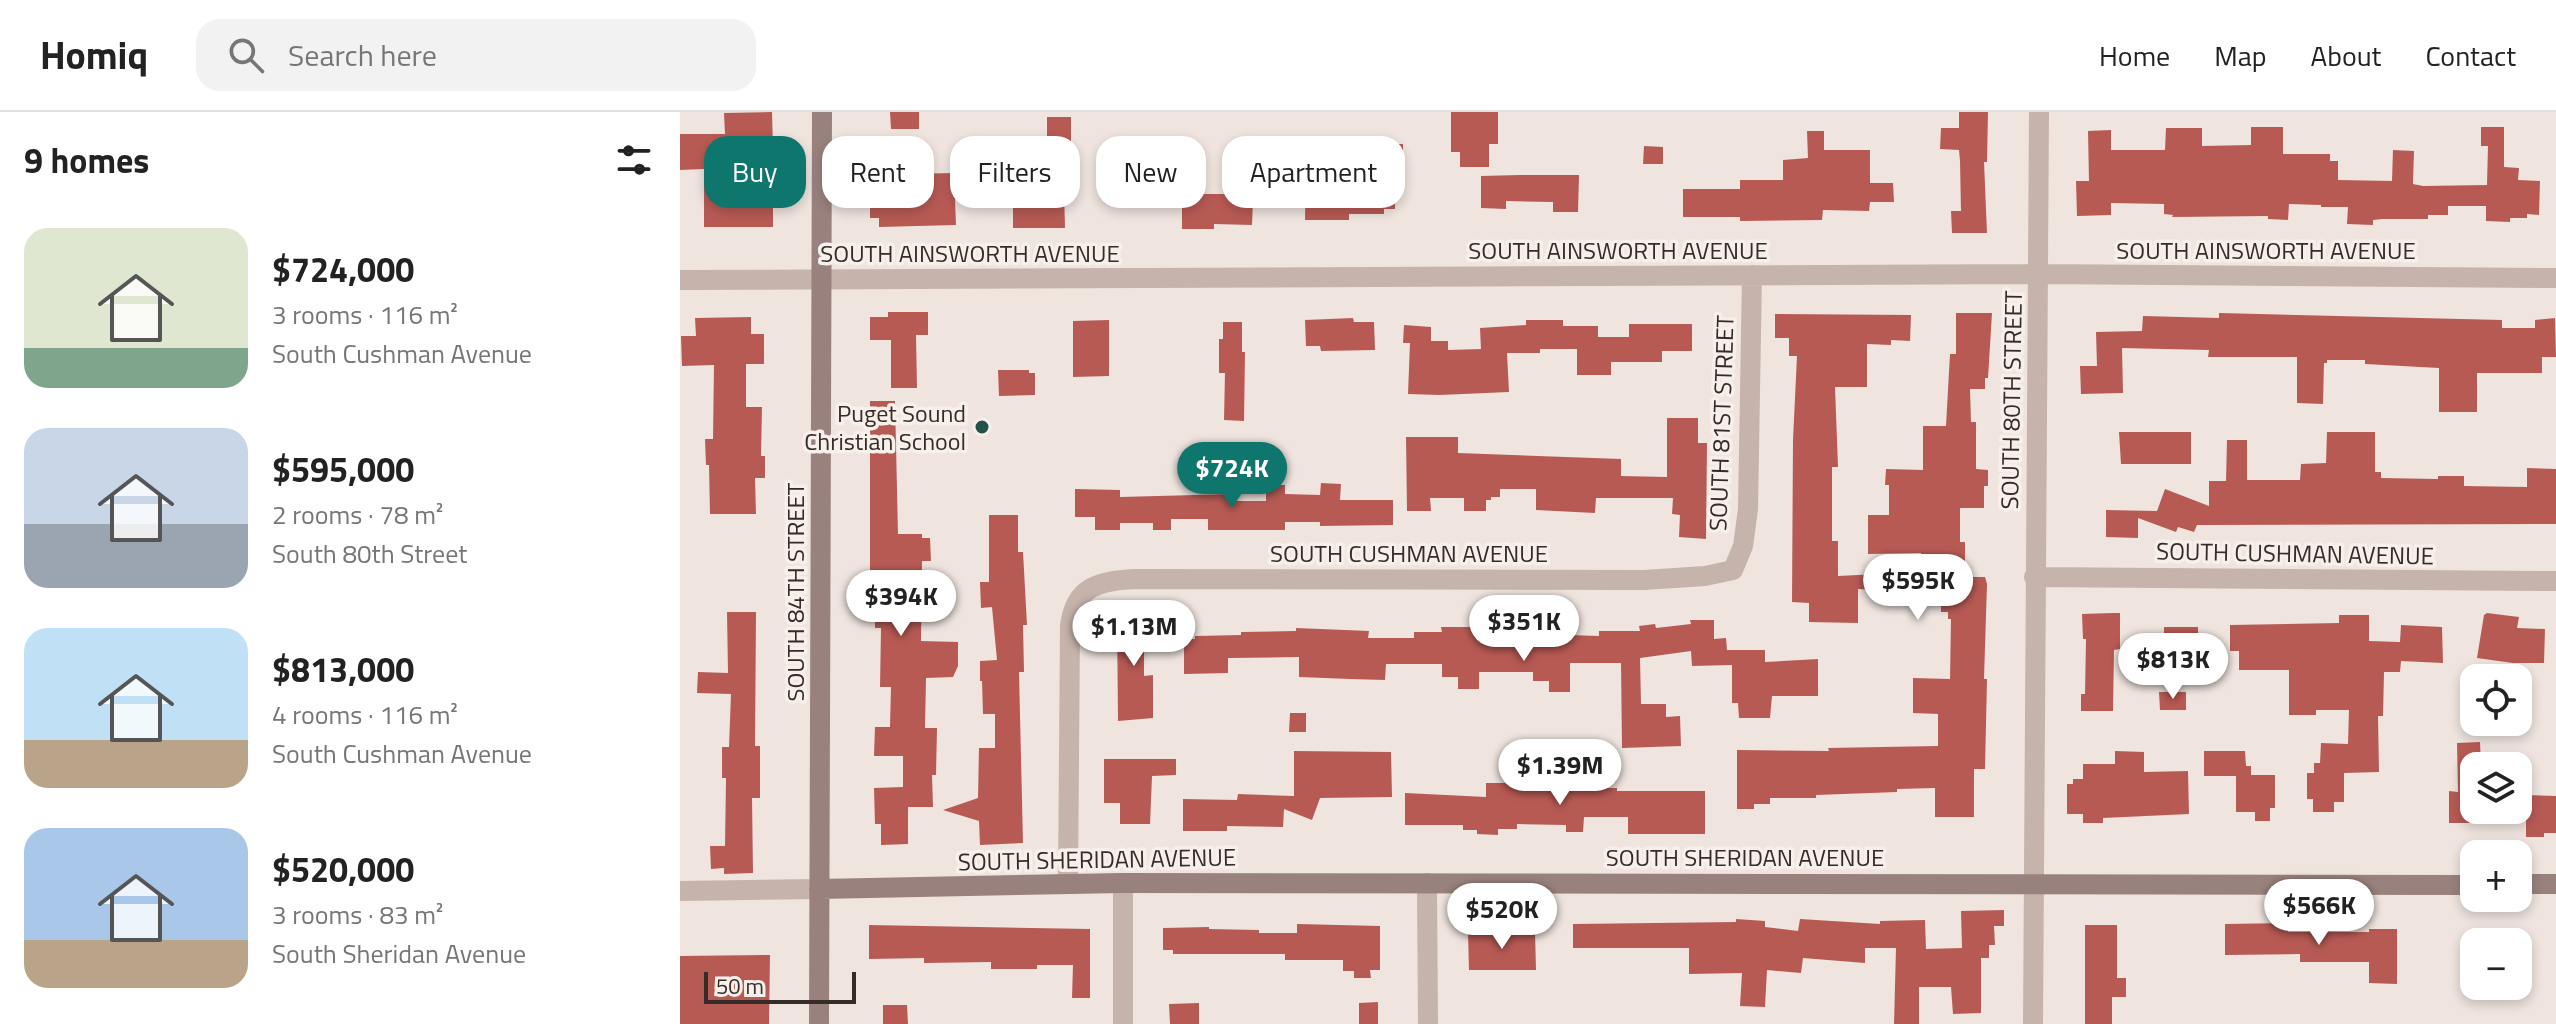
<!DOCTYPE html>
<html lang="en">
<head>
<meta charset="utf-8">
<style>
	:root { --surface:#fff; --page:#f2f2f2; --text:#222; --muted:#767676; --line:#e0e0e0; --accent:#0f766e }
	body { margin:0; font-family:"Titillium Web",sans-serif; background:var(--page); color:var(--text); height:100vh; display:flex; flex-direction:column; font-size:30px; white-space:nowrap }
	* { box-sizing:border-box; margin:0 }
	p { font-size:26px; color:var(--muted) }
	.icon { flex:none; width:44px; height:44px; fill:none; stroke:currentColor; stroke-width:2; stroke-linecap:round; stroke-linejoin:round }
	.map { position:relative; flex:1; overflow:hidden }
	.panel { display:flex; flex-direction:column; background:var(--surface); width:680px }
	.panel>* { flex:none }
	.banner { position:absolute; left:24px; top:24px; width:760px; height:72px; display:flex; gap:16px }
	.buttons { position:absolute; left:1780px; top:552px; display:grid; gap:16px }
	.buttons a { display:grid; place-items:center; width:72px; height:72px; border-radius:16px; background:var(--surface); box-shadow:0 4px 12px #0003; font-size:40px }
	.scale { position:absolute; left:24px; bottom:20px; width:152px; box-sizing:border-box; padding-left:8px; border:4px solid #352b29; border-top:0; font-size:22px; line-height:28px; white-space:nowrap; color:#352b29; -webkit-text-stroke:6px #f7efea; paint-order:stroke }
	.price { position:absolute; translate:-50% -68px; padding:0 18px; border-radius:28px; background:#fff; color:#222; font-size:26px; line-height:52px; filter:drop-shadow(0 2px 4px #0008) }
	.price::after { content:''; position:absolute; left:50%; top:48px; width:24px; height:18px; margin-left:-12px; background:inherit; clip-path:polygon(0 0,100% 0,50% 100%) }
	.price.active { background:var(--accent); color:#fff }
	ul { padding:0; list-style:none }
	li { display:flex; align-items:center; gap:24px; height:200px; padding:0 24px }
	li span { display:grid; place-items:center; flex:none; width:224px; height:160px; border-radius:24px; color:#555 }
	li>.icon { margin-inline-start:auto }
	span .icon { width:96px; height:96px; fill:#fffc; stroke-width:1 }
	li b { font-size:34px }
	h2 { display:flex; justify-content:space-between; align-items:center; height:96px; padding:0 24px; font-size:34px }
	.pill { padding:0 28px; border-radius:24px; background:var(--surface); box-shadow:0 4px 12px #0003; font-size:28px; line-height:72px }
	.pill.active { background:var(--accent); color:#fff }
	header { display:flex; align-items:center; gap:48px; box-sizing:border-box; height:112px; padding:0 40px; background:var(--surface); border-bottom:2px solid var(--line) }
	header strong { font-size:38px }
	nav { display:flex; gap:44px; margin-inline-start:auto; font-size:28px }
	.search { width:560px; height:72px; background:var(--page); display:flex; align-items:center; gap:20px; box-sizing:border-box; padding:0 28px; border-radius:24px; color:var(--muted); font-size:30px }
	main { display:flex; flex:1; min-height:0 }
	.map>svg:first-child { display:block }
	.building { fill:#b85a54 }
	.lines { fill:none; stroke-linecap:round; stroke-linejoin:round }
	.street { stroke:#c6b3ab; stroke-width:20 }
	.secondary { stroke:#99827d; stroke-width:20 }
	.poi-dot { fill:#24514c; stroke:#f7efea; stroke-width:3 }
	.labels { text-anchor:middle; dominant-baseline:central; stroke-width:7; stroke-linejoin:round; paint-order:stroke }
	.street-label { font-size:24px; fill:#352b29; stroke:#f7efea }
	.poi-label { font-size:24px; fill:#352b29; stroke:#f7efea; text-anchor:end }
</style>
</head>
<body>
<header>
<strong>Homiq</strong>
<div class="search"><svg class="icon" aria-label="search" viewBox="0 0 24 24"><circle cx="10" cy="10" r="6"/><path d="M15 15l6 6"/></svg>Search here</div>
<nav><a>Home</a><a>Map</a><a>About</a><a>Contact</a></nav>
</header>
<main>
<section class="panel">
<h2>9 homes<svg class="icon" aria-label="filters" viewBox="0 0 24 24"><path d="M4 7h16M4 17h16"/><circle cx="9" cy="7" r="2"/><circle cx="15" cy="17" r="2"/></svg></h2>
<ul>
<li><span style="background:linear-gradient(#dfe7d0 75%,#7fa58c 0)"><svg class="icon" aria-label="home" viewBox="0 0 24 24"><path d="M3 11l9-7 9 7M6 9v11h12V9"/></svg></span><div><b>$724,000</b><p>3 rooms · 116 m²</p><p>South Cushman Avenue</p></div></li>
<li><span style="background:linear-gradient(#c9d6e8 60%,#9aa5b1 0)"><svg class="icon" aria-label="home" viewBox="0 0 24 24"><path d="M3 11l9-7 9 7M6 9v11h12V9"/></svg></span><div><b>$595,000</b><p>2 rooms · 78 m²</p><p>South 80th Street</p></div></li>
<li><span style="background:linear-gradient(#bfe0f5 70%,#b9a48a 0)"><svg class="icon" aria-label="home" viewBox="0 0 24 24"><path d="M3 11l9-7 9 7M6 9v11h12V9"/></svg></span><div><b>$813,000</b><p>4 rooms · 116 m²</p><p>South Cushman Avenue</p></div></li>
<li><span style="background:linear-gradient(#a9c7e8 70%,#b9a48a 0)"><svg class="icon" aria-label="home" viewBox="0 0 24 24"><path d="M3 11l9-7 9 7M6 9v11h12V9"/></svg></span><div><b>$520,000</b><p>3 rooms · 83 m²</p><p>South Sheridan Avenue</p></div></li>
</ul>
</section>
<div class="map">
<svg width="1876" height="912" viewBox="0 0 1876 912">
	<rect width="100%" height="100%" fill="#efe4de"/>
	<path class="building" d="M92 0 93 36 60 37V68H103V95H93V115H24V57L0 58V22H45L44 1Z
		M210 0H239V17H211Z
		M771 0H818V32H809V55H780V40H771Z
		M1279 0H1308L1307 50H1304L1307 121H1272L1271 99H1281L1280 49 1279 38 1260 37 1261 16H1279Z
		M367 5H391V30H367Z
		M1571 15H1603V42H1650V49H1658V68L1712 69 1713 38 1734 39 1733 72 1743 74 1807 73 1808 34H1801V15H1824V55L1839 56 1838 68 1860 69 1859 103 1847 102V106H1830V110L1806 109V94H1768V103H1748V107H1703L1693 108V113L1667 112 1668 95H1641V93L1609 92 1608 108 1588 107V104L1492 105 1493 103 1484 102V92L1431 91V103L1397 104 1396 69H1409L1408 19 1431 18V38H1485L1486 16H1522V34L1571 33Z
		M1127 19H1144V38H1190V71H1213L1214 90H1190L1189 99 1143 98 1142 108 1060 109V105H1003V77H1060V68H1103V48L1128 46Z
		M679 32H723V53H715V97H704V102H669V108H625L626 55 679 56Z
		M964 34 983 35V52H963Z
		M190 60H228V62L274 61 276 113 199 115V106H190Z
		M839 63H899L898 100H873V90L826 89V97L801 96V64Z
		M358 77H384L385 116H333V90L358 89Z
		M512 82H554V88H573L572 113 534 112V117H502V92H512Z
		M208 200H248V223H236L237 276H211V228H190V205H208Z
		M1276 201H1312L1308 266H1305V277H1290L1291 310H1296V357L1308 358V374H1304V396H1280V430H1285V465H1305L1307 472 1304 567H1307L1305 657H1294V705H1255V676L1217 677V680L1136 683V686H1090V692H1074V697H1057V638L1149 639 1148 636 1258 634V602L1233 601V566L1270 567 1271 507H1268V500H1261V454L1241 449V441L1188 442V403H1209V373H1205L1206 357 1243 358V314H1266L1270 242H1276Z
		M1539 201 1822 208V216H1855V208L1875 206 1876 245H1862V261H1797V300H1759V256L1685 252V248H1647V251H1644L1643 292 1617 291V245H1528L1529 238 1442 236 1443 281 1401 282 1400 254H1417L1416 220 1462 219 1463 204 1539 206Z
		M1095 202 1231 203 1230 229 1211 228V233L1187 232V275H1155L1158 355H1152V429H1158V464L1198 462 1197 478 1178 477V511L1129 510V491L1112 490 1113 328 1117 244H1109V226H1095Z
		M71 205V222H84V252H66V295H82L81 344H85V366H75L76 402H30L29 353H26L25 327H33L34 253 2 254 1 224H16L15 206Z
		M673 206 674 210H694L695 238 641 239 640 234H626L625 208Z
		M429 208V264L393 265V209Z
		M846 208H883V214H918V225H949V212H1012V239H982V250H931V263H897V237H860V241H827L829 280 760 283 728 282 730 231H723L724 213 751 215V229H768V238L801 237 800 216 846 213Z
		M543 210H562V240H565L564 309 544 308 545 261H539V227H543Z
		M318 258H349V261H355V283L319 284Z
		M190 289H215L218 422H242V426H250L251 449H242L241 529 278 530V554L273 565 246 566 245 616H257L256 663H252L253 695H228V732L201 733V712H195L194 676 223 675V644H194L195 615H210L211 575H200L201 516H195V460H190Z
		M987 306H1018V331H1027L1026 427 999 425 1000 403 992 402 993 386H916L915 401 856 398V377H820V385H811V388H806V399H784V386H750L751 399H727L726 325H778V341L941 347V364L987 365Z
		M1439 320H1511V352H1441Z
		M1647 320H1695V360H1701V366L1758 367V364H1784V374L1847 375V356L1876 357V412L1517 413 1514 420 1498 415 1496 420 1458 406V426L1426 425V398L1477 399 1485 377 1529 394V369H1546L1547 328H1567V368H1620L1621 352 1646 351Z
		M641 371 661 372 660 388H713V413L640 414V410H605V418H528V407H491V418H473V411H440V418H415V405H395V377L440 378V385L553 382V389H586V373H605V382L640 383Z
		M309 403H338V440H343L347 513H343L344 560H339L343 731 300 733 299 709 263 698 298 686 299 636H315V602H303L302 569H300V549L317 548 312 495 301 496 300 470H309Z
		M47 500H76L75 634H80V686H72L73 761 44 762V756L31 757 30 734H45L46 666H42V635H49L51 582 17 581 18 560 48 561Z
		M1433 501H1440V537L1434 538 1433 599H1401V582H1405L1406 527H1403L1402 502Z
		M1807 501 1839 505 1837 516 1865 517 1864 551H1833L1797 546 1804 503Z
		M437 502 475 503V519H464V564L473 563V606L438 609Z
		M1659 503H1689V529L1720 530 1721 513 1762 515 1763 551 1721 549 1720 560H1704L1703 604H1698L1699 660 1664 661V690H1654V700H1633V687H1627V661H1634V651H1640L1641 631 1668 632 1669 598H1636V603H1609V558H1559V539H1550V513L1659 511Z
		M1010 508H1034V527L1046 526 1047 538H1085V550L1138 547V584H1092L1090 606H1059L1058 591H1052V553L1012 554 1011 539 960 546 961 592H986V605L1000 604 1001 634 942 636 941 551H890V580H869V569H853V560H799V577H778V565H762V552H706L705 568 670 567 619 565V545L548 546V561L504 562V527H515V524L561 523V520L616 519V516L689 519 688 526H734V520H762L761 515H808V512H831V521L919 524V519H960L959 514 975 512 976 516 1011 512Z
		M1484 515H1518V540L1484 541Z
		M1479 580H1506V598H1480Z
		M610 601H626V620H609Z
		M1800 630 1801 654H1794V711H1769V679L1778 680 1777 631Z
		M614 639 711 640 712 685 640 686 632 708 604 697 603 715 547 714V719H503V687L557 688 558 682 614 684Z
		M1435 639 1464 640V660L1508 659 1509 702 1423 706V711H1403V702H1387V672H1393V667H1403V652H1435Z
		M1524 639H1565L1566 654H1571V663H1595V696H1590V709H1575V700H1556V664H1524Z
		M424 647H496V663L472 664 470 712H440V691H424Z
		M843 659 890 661V676H937V679H1025V722H948V705H904L903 720H886V713L837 712V717H818V723L797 722V718H783V713H725V681L806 685V671H842Z
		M1846 683 1876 684V721H1864V725H1846Z
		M1324 798V814H1314L1315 833H1309V846H1301V901L1273 902 1271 875H1239V912H1214L1216 836H1185V851L1123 846 1121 861 1087 858 1085 895 1060 894 1062 861 1009 862V836H893V812L1056 810V807L1085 809V815L1118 819 1120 807 1200 812V809L1245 808 1246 837 1282 836 1281 799Z
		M1608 811V820H1689V817H1717V872L1689 871V850H1620V842L1545 843V812Z
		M617 812 700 814V858H690L691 866H674V859H663V848H605V842H493V838H483V816L529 815V817L579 818V821H617Z
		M189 813 410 817V886H392L393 853H357V857H311V850L244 851V846L189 847Z
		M1405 813H1437V866H1446V885H1432V912H1405Z
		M855 820 856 858H789L788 821Z
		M90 843 89 912H0V844Z
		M698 890V912H679V891Z
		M519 891V912H490L489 892Z
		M203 893H227L228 912H203Z"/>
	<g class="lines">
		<path class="street" d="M0 168 1359 162 1876 166
			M1354 465 1876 469
			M443 771V912
			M747 771 748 912
			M388 772 390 514C395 474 419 469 455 467L964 468 1025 464 1053 458 1063 434 1068 397 1072 163
			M0 779 139 777
			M1353 912 1359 0"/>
		<path class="secondary" d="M1838 772H1876
			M139 777 443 771 1794 773
			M139 912 142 0"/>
	</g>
	<circle class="poi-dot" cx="302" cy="315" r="8"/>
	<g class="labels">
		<g class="street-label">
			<text x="938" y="138">SOUTH AINSWORTH AVENUE</text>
			<text x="1586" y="138">SOUTH AINSWORTH AVENUE</text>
			<text x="290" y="141">SOUTH AINSWORTH AVENUE</text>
			<text transform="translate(1331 288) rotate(-89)">SOUTH 80TH STREET</text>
			<text transform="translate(1041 311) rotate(-88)">SOUTH 81ST STREET</text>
			<text x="729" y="441">SOUTH CUSHMAN AVENUE</text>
			<text transform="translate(1615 441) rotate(1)">SOUTH CUSHMAN AVENUE</text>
			<text transform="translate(115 480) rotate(-90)">SOUTH 84TH STREET</text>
			<text x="1065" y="745">SOUTH SHERIDAN AVENUE</text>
			<text transform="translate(417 747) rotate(-1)">SOUTH SHERIDAN AVENUE</text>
		</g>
		<g class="poi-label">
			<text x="286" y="301">Puget Sound<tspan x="286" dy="28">Christian School</tspan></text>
		</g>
	</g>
</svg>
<div class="buttons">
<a><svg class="icon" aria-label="locate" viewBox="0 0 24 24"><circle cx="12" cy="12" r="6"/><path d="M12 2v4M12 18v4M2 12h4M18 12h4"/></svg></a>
<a><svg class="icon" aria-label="layers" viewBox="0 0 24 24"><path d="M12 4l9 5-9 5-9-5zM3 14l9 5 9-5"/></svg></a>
<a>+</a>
<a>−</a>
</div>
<div class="scale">50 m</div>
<b class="price active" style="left:552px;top:398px">$724K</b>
<b class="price" style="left:1238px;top:510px">$595K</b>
<b class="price" style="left:221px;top:526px">$394K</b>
<b class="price" style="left:844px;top:551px">$351K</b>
<b class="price" style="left:454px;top:556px">$1.13M</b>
<b class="price" style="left:1493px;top:589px">$813K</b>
<b class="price" style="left:880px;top:695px">$1.39M</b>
<b class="price" style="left:1639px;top:835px">$566K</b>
<b class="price" style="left:822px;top:839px">$520K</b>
<div class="banner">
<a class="pill active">Buy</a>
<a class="pill">Rent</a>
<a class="pill">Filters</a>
<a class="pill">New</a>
<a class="pill">Apartment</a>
</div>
</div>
</main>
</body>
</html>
